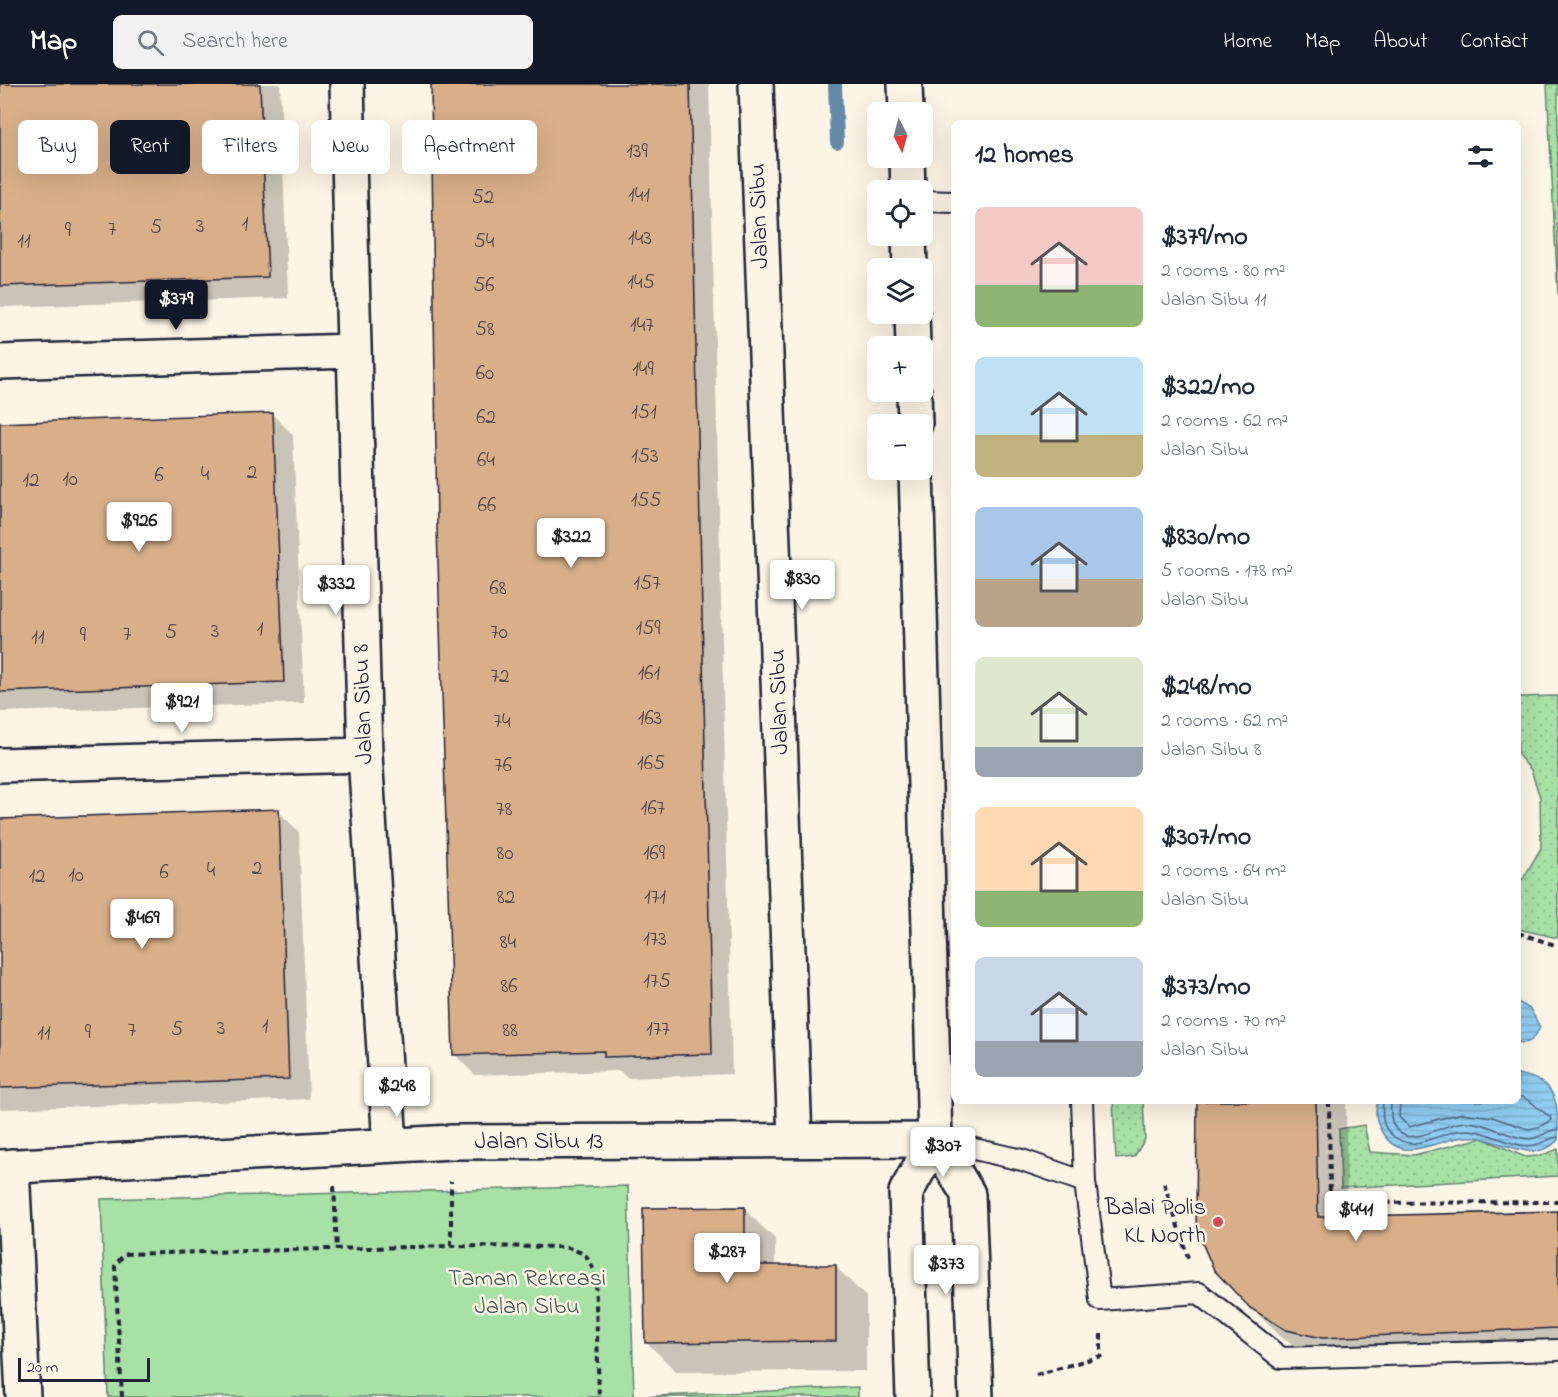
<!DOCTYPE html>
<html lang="en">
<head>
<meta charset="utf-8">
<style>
	:root { --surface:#fff; --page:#f2f2f3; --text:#1f2937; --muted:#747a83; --accent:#111827 }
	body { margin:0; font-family:"Indie Flower",sans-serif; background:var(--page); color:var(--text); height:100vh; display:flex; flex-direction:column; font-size:22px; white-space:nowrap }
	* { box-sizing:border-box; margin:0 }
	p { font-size:20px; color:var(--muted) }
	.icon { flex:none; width:33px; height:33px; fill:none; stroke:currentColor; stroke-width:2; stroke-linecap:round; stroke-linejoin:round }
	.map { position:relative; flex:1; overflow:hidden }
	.panel { position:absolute; left:951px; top:36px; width:570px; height:984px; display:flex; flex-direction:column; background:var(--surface); border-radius:9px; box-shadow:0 6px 24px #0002 }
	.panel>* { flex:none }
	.hud { position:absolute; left:18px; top:36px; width:570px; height:54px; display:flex; gap:12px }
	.needle { width:39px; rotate:174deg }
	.tools { position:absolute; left:867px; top:18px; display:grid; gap:12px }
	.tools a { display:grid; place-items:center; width:66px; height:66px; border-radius:9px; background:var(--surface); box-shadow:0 6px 24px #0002; font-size:30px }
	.scale { position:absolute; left:18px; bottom:15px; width:132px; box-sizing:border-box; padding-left:6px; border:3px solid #22223b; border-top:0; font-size:16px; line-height:21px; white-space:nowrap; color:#22223b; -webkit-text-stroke:4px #fcf5e5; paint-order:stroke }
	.price { position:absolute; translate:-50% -51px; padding:0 14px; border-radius:6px; background:#fff; color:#222; font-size:20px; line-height:39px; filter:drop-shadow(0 2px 3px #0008) }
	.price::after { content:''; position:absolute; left:50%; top:36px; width:18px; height:14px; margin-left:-9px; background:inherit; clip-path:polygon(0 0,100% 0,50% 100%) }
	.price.active { background:var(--accent); color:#fff }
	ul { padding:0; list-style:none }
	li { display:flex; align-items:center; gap:18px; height:150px; padding:0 24px }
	li span { display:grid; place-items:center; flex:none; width:168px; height:120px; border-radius:9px; color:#555 }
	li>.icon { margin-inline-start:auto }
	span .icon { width:72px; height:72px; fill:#fffc; stroke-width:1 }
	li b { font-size:26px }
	h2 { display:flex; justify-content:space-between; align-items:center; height:72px; padding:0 24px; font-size:26px }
	.pill { padding:0 21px; border-radius:9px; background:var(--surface); box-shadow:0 6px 24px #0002; font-size:21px; line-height:54px }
	.pill.active { background:var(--accent); color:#fff }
	header { display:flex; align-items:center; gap:36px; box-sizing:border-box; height:84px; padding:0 30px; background:var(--accent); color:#fff }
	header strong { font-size:28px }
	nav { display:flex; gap:33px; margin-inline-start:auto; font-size:21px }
	.search { width:420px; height:54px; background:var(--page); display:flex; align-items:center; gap:15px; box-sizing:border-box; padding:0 21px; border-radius:9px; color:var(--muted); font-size:22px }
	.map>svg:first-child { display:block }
	.grass { fill:url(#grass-dots); stroke:#648270; stroke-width:1.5 }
	.park { fill:#a7e1a6; stroke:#648270; stroke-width:1.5 }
	.water { fill:url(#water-rules); stroke:#6489a8; stroke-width:1.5 }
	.shadow { fill:#0003 }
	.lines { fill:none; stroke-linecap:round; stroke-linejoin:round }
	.shore { stroke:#4e6684; stroke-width:1.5 }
	.stream { stroke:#6489a8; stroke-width:14 }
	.building { fill:#d8af89; stroke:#22223b; stroke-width:1.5 }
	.service-casing { stroke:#22223b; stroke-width:24 }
	.minor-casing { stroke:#22223b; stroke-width:38 }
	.tertiary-casing { stroke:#22223b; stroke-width:38 }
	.path { stroke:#22223b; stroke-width:4; stroke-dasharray:6 4.5; stroke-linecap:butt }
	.service { stroke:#fcf5e5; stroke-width:20 }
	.minor { stroke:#fcf5e5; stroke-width:33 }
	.tertiary { stroke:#fcf5e5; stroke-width:33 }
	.poi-dot { fill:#d1495b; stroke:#fcf5e5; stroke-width:2 }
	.labels { text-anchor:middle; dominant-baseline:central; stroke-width:5; stroke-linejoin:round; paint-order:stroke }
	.number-label { font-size:21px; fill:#50454e }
	.street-label { font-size:24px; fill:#22223b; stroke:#fcf5e5 }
	.poi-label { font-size:24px; fill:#22223b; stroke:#fcf5e5; text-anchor:end }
	.park-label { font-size:24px; fill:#4a5b5b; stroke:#fcf5e5 }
</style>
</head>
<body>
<header>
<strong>Map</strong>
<div class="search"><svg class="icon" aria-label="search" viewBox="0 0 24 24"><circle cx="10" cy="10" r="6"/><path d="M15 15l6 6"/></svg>Search here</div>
<nav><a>Home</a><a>Map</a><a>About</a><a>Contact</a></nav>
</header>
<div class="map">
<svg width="1558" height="1313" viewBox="0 0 1558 1313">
	<defs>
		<pattern id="grass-dots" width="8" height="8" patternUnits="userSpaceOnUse" patternTransform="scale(1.5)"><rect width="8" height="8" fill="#a7e1a6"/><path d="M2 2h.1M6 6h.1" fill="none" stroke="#8fc190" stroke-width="1.8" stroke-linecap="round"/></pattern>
		<pattern id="water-rules" width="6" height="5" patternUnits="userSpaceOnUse" patternTransform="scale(1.5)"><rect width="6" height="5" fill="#90cdf1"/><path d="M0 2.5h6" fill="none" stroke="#7cb0d0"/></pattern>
	</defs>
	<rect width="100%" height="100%" fill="#fcf5e5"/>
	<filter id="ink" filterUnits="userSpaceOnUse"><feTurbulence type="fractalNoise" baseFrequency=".0167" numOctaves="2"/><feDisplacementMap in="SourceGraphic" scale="12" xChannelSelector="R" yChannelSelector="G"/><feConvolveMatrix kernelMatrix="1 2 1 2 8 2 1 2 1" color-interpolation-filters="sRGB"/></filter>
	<g filter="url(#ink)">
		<path class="grass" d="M1547 0H1558V210Z
			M1558 612V854L1518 845V798L1523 795 1541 764 1540 713 1531 686 1518 671V613Z
			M1113 1017H1143L1145 1055 1134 1073 1116 1075Z
			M1364 1041 1370 1068 1414 1071 1482 1054 1525 1073 1540 1072 1558 1065V1092L1341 1104 1339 1045Z"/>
		<path class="park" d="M628 1102 634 1313H108L101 1115Z
			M858 1303V1313H636Z"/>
		<path class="water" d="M1518 918 1530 925 1540 943C1536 952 1530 962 1518 958Z
			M1518 990C1558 998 1558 1016 1558 1056 1535 1081 1503 1057 1475 1053 1444 1049 1404 1086 1382 1048 1376 1038 1374 1028 1378 1017H1518Z"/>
		<path class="shadow" d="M0 0H280L288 214 0 223Z
			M433 0H709L732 990 627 994 620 987 475 991 454 970Z
			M272 330 293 351 304 619 0 628V340Z
			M278 727 299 748 309 1015 0 1025V737Z
			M1198 1017H1346L1347 1134 1558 1129V1275L1353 1284 1318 1276 1282 1254 1251 1223Z
			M744 1125 775 1155V1183L835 1182 866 1213V1287L677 1288 646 1258Z"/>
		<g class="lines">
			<path class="shore" d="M1383 1017C1382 1030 1381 1042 1392 1051 1415 1072 1439 1046 1466 1046 1487 1046 1509 1062 1528 1062 1540 1062 1548 1054 1558 1053
				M1391 1017C1390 1030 1390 1047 1406 1052 1421 1056 1447 1039 1465 1038 1487 1038 1507 1053 1528 1055 1540 1055 1547 1046 1558 1045
				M1400 1017 1399 1033 1409 1043 1462 1029 1492 1033 1528 1045 1539 1043 1551 1036 1550 1032C1537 1026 1533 1015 1518 1012"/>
			<path class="stream" d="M835 0 837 58"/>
		</g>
		<path class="building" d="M0 0H260L268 193 0 202Z
			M431 0H690L712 970 604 973V967L453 971 437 444Z
			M273 329 284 598 0 608V339Z
			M279 725 289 995 0 1004V735Z
			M1197 1017H1316L1318 1133 1558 1127V1244L1322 1254 1286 1246 1250 1224 1214 1186 1196 1145Z
			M745 1123V1181H836V1257L645 1259 643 1124Z"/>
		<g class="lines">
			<g class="service-casing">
				<path id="service" d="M922 117 954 118
					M1082 1017 1085 1098 1100 1216 1199 1209 1281 1274 1558 1266
					M935 1056 1022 1076 1085 1098"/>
			</g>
			<g class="minor-casing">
				<path id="minor" d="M347 0 365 671 390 1060
					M756 0 795 1056
					M0 278 353 267
					M0 681 365 671
					M12 1082 23 1313
					M0 1083 452 1058 935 1056"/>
			</g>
			<g class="tertiary-casing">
				<path id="tertiary" d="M905 0 906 28
					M907 74 908 106
					M909 152 910 184
					M912 230 913 262
					M914 308 915 340
					M935 1056 968 1110 976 1313
					M913 1313 906 1108 935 1056 916 386"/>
			</g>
			<path class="path" d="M1518 849 1558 862
				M1329 1017 1330 1119 1558 1118
				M1164 1099 1189 1177
				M334 1102 337 1167
				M451 1162V1097
				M1036 1291 1101 1272V1250
				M122 1313 115 1182 124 1170 451 1162 566 1163 585 1170 595 1188 599 1313"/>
			<use href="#service" class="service"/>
			<use href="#minor" class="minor"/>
			<use href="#tertiary" class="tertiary"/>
		</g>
	</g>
	<circle class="poi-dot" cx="1218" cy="1138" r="6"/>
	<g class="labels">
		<g class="number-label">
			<text x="637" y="68">139</text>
			<text x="639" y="112">141</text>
			<text x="483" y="114">52</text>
			<text x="245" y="141">1</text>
			<text x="200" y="143">3</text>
			<text x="156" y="144">5</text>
			<text x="112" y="146">7</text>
			<text x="68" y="147">9</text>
			<text x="640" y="155">143</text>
			<text x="24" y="158">11</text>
			<text x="484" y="158">54</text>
			<text x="641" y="199">145</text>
			<text x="484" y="202">56</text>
			<text x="642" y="242">147</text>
			<text x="485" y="246">58</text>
			<text x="643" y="286">149</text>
			<text x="485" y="290">60</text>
			<text x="644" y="329">151</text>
			<text x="486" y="334">62</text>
			<text x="645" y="373">153</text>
			<text x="486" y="377">64</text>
			<text x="252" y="389">2</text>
			<text x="205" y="391">4</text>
			<text x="159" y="392">6</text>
			<text x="70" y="396">10</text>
			<text x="31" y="397">12</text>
			<text x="646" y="417">155</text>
			<text x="487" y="422">66</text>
			<text x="647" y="500">157</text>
			<text x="498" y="505">68</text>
			<text x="648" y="545">159</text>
			<text x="260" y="546">1</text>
			<text x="215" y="548">3</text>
			<text x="171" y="549">5</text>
			<text x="499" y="549">70</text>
			<text x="127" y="551">7</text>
			<text x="83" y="552">9</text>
			<text x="38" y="554">11</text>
			<text x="649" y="590">161</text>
			<text x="500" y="593">72</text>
			<text x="650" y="635">163</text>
			<text x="502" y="638">74</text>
			<text x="651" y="680">165</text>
			<text x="503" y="682">76</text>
			<text x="653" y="725">167</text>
			<text x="504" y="726">78</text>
			<text x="505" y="770">80</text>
			<text x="654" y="770">169</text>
			<text x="257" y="785">2</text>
			<text x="211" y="787">4</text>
			<text x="164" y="789">6</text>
			<text x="76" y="792">10</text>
			<text x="37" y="793">12</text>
			<text x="506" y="814">82</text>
			<text x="655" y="814">171</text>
			<text x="655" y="856">173</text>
			<text x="508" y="859">84</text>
			<text x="657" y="898">175</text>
			<text x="509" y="903">86</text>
			<text x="265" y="943">1</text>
			<text x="221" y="945">3</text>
			<text x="177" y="946">5</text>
			<text x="658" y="946">177</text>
			<text x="132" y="947">7</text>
			<text x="510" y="947">88</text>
			<text x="88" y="949">9</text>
			<text x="44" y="950">11</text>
		</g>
		<g class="street-label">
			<text transform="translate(760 132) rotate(-92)">Jalan Sibu</text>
			<text transform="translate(780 618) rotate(-92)">Jalan Sibu</text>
			<text transform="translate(364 620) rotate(-92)">Jalan Sibu 8</text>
			<text x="539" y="1058">Jalan Sibu 13</text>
		</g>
		<g class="poi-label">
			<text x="1206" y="1124">Balai Polis<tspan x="1206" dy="28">KL North</tspan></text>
		</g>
		<g class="park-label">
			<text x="527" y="1195">Taman Rekreasi<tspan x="527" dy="28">Jalan Sibu</tspan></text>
		</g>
	</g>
</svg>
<div class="tools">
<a><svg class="needle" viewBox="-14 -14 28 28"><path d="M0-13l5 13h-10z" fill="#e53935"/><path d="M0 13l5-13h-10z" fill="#747a83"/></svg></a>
<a><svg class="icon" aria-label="locate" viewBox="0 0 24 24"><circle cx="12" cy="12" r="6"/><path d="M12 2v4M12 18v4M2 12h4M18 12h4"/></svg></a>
<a><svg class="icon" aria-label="layers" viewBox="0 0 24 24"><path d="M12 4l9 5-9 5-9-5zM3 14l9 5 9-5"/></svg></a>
<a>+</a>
<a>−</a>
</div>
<div class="scale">20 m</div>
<b class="price active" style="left:176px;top:247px">$379</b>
<b class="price" style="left:139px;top:469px">$926</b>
<b class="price" style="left:571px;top:485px">$322</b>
<b class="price" style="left:802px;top:527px">$830</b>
<b class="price" style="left:336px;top:532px">$332</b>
<b class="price" style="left:182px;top:650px">$921</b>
<b class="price" style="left:142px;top:866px">$469</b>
<b class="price" style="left:397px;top:1034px">$248</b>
<b class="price" style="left:943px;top:1094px">$307</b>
<b class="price" style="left:1356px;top:1158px">$441</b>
<b class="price" style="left:727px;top:1200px">$287</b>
<b class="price" style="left:946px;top:1212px">$373</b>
<div class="hud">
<a class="pill">Buy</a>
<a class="pill active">Rent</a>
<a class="pill">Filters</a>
<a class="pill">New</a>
<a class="pill">Apartment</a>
</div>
<section class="panel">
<h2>12 homes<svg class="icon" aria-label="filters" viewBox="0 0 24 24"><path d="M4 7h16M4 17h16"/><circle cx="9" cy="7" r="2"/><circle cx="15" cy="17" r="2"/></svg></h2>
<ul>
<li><span style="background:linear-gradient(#f6c9c9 65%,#8fb573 0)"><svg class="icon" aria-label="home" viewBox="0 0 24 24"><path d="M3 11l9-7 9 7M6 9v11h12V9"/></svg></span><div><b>$379/mo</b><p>2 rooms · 80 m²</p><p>Jalan Sibu 11</p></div></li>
<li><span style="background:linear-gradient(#bfe0f5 65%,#c2b280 0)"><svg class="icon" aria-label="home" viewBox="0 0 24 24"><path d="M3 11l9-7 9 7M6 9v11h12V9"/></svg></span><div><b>$322/mo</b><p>2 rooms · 62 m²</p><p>Jalan Sibu</p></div></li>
<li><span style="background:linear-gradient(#a9c7e8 60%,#b9a48a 0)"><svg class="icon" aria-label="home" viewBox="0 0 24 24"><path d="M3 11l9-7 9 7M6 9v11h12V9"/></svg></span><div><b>$830/mo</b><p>5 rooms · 178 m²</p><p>Jalan Sibu</p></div></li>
<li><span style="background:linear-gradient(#dfe7d0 75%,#9aa5b1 0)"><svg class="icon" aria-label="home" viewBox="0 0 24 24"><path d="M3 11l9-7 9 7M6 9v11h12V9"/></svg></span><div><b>$248/mo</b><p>2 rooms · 62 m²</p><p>Jalan Sibu 8</p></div></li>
<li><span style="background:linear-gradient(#ffd9b3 70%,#8fb573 0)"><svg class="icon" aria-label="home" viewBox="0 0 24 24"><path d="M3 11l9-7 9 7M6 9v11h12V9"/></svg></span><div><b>$307/mo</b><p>2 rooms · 64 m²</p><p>Jalan Sibu</p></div></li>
<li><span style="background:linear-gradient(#c9d6e8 70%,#9aa5b1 0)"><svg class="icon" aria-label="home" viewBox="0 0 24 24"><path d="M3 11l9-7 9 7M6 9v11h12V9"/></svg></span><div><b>$373/mo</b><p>2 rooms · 70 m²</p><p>Jalan Sibu</p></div></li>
</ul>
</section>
</div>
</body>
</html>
